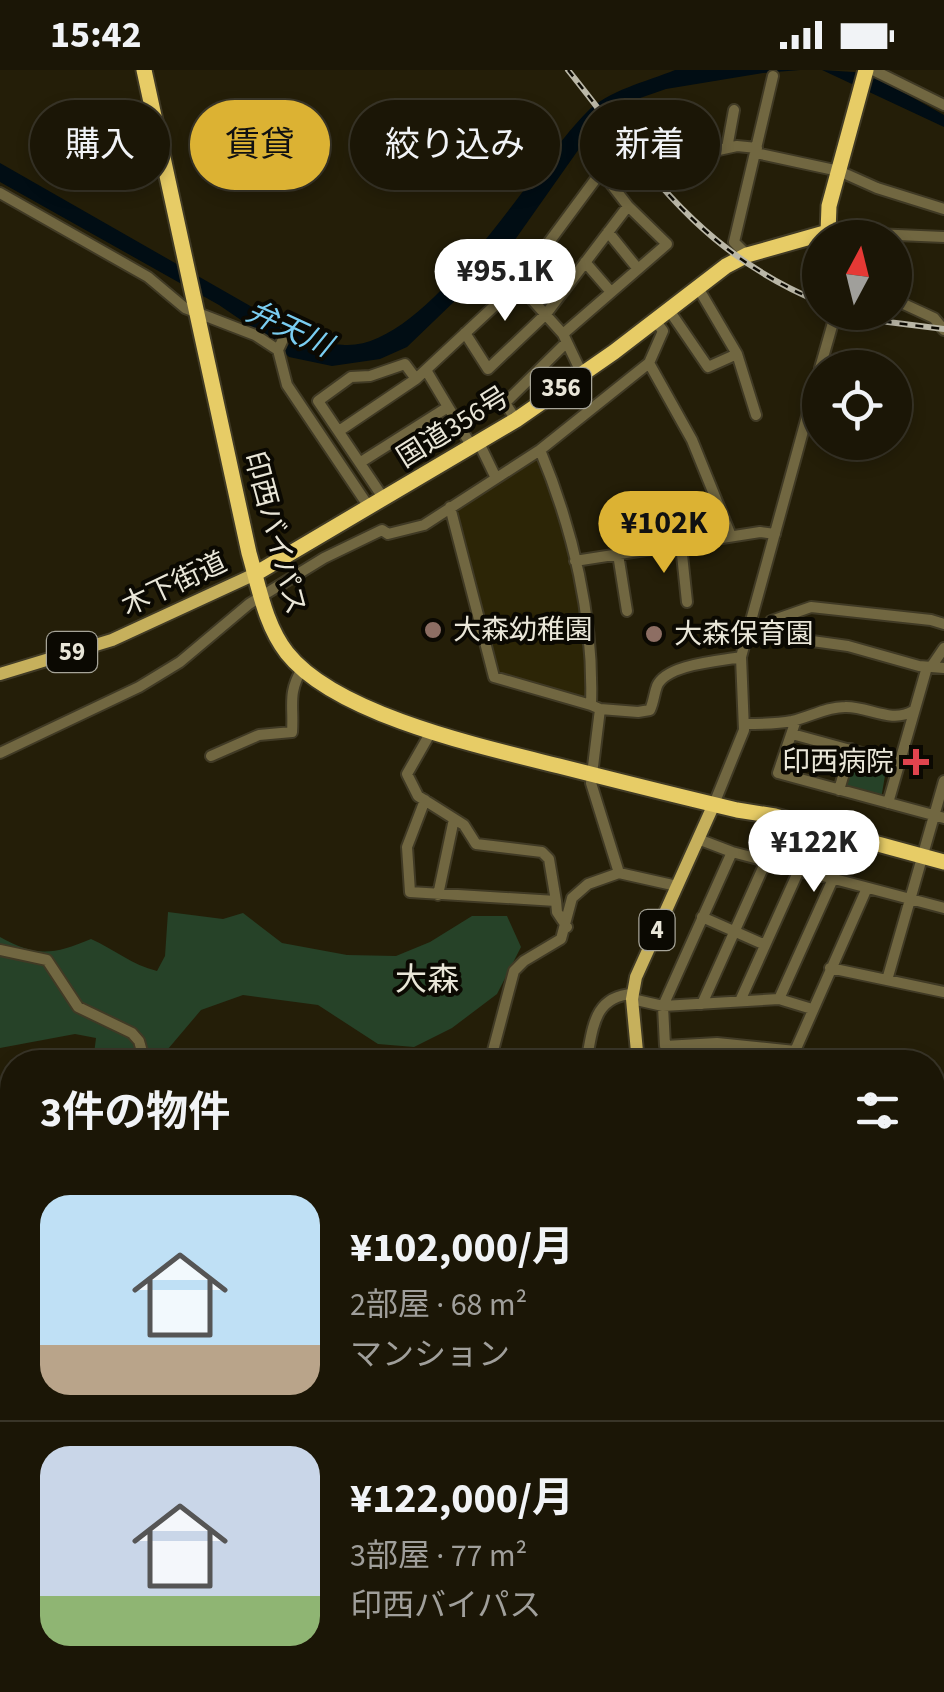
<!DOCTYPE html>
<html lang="ja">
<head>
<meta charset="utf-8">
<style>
	:root { --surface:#1b1606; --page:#241f10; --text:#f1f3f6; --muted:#a09f9b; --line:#393528; --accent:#dcb233 }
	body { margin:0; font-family:"Source Sans 3","Noto Sans JP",sans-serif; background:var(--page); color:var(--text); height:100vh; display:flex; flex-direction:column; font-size:38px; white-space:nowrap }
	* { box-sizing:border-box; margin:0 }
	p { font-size:32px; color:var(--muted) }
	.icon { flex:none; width:55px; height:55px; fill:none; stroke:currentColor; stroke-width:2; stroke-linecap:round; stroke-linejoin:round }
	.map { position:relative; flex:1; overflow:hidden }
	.side { position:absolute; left:0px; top:980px; width:945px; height:642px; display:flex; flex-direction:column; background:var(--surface); border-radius:40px 40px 0 0; box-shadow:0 5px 15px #0003,0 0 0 2px var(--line) }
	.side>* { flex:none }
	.guide { position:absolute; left:30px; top:30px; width:885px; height:90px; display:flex; gap:20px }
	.needle { width:65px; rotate:7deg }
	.fabs { position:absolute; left:802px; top:150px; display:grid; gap:20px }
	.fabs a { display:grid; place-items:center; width:110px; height:110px; border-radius:50%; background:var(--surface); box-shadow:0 5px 15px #0003,0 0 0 2px var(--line); font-size:50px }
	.price { position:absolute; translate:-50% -85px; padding:0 22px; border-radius:35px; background:#fff; color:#222; font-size:32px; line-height:65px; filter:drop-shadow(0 2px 5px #0008) }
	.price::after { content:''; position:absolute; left:50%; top:60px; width:30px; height:22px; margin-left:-15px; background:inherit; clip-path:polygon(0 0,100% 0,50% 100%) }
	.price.on { background:var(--accent); color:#111 }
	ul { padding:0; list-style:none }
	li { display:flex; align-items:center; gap:30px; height:250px; padding:0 40px }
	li+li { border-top:2px solid var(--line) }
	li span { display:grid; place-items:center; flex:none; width:280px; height:200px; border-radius:30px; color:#555 }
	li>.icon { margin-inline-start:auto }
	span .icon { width:120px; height:120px; fill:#fffc; stroke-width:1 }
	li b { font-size:42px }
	h2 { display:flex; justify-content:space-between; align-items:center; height:120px; padding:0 40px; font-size:42px }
	.pill { padding:0 35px; border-radius:45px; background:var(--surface); box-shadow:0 5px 15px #0003,0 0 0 2px var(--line); font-size:35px; line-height:90px }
	.pill.on { background:var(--accent); color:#111 }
	.status { display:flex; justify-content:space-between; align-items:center; height:70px; padding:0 50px; background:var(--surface); direction:ltr }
	.status svg { height:28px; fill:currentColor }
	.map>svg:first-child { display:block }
	.built { fill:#2c2506 }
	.green { fill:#264228 }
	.water { fill:#010d14 }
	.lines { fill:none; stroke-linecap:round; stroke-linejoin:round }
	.river { stroke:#010d14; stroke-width:12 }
	.minor-casing { stroke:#403a25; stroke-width:14 }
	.major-casing { stroke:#403a25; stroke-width:16 }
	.highway-casing { stroke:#403a25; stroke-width:19 }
	.minor { stroke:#716741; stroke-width:10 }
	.major { stroke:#c6b05c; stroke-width:12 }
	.highway { stroke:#e7cc66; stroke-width:15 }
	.rail-casing { stroke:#bab7a7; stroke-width:6 }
	.rail { stroke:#0b0902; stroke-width:2.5; stroke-dasharray:8; stroke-linecap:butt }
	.education-dot { fill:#8d6e63; stroke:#0b0902; stroke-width:4 }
	.health-dot { fill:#e0444e; stroke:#0b0902; stroke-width:4 }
	.labels { text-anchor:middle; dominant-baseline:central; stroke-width:8; stroke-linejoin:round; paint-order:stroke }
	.shield { fill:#0b0902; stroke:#a6a498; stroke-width:2.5 }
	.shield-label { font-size:25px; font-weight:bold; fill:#e9e6d8 }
	.street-label { font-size:28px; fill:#e9e6d8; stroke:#0b0902 }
	.poi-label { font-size:28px; fill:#e9e6d8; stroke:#0b0902; text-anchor:start }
	.water-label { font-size:30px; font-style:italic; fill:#7acdf1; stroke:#0b0902 }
	.quarter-label { font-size:32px; fill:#e9e6d8; stroke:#0b0902 }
</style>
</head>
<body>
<div class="status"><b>15:42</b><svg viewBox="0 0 49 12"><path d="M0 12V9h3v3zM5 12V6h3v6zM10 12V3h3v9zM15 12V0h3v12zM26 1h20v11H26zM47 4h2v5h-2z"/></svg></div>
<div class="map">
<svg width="944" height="1622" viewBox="0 0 944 1622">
	<rect width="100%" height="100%" fill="#241e08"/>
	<path class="built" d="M540 386 569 476 589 590 588 626 582 630 496 605 453 445 456 434 494 408Z
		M932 1392 944 1398V1498L933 1491 941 1473 933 1467Z"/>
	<path class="green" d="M853 684 887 694 881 729 842 719Z
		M168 842 223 849 243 843 282 873 347 885 396 886 430 872 472 846H507L521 877 497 924 452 958 414 977 378 974 318 935 243 925 201 940 157 992H93L96 968 75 964 0 978V867C36 887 53 885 91 869 114 879 132 895 157 901L165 886Z
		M937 1524 944 1530V1622H897L884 1610H932L933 1525Z
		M12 1597V1610H138L129 1622H0V1599Z"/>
	<path class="water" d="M675 0H800L763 3 666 19 617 36 586 69 512 174 488 199 407 277 380 289 332 296 289 287 272 271 219 235 0 112V93L280 253C301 263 321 274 345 275 428 279 532 97 586 43 608 20 646 12 675 0Z
		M822 0 869 3 944 45V57Z"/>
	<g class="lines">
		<path class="river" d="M574 1610 589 1622"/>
		<g class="minor-casing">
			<path id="minor" d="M873 0 944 35
				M727 78 734 40
				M756 83 839 101 877 118 944 139
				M688 87 694 53
				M663 92 737 76 757 78
				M0 123 148 207 185 238 255 265 278 280 287 315 369 437
				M608 162 638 199
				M829 165 828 162 944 167
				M523 177 537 188
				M747 185 734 172 773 6
				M585 192 611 222
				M518 214 563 264 582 304
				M697 216 737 284 756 345
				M895 230 934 248 944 260
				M669 240 708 297 737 284
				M465 263 488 299 546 244 628 136
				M563 264 667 174 628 136 601 101
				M278 280 291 252
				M649 293 692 370 731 466
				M820 298 836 242
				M426 300 472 377
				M516 350 505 333 566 273
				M339 361 416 309 518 214 612 87
				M479 373 495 406
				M540 380C573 459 594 548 591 635L600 639 591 713 619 803
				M361 392 448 337
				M384 429 318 331 351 307 370 306 405 294 416 309
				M450 437 494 607 591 635
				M681 475 687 532
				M618 484 627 541
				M575 491 760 462 775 464
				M771 551 811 537 931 550 944 554
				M748 562 848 576 919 596 944 598
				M931 597 944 578
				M600 639 638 642 650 640C654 631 654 624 657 616 666 594 720 591 741 587
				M796 650 778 703 944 748
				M744 654C760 654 776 654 792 651 810 647 826 637 845 637 868 636 891 654 913 641
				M431 662 407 704 418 726 464 755 476 774 542 782 549 789 556 831
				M792 664 898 693
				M0 683 139 617 180 592 249 534 324 488 382 460 388 464 424 455 540 380 649 293 663 261 655 250
				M211 686 259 665 292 662C294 636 287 624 302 599
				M839 720 851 679
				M425 730 407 777 410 822 556 831 557 842 567 857
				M888 733 927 597
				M714 734 744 660 741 587 820 299
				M698 769 732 782 944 838
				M732 782 663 936 665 976 717 973 795 981 867 818
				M438 825 454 749
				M702 847 765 875
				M0 880 47 890 78 937 132 963 139 971 145 992
				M830 898 944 922
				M887 910 944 711
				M632 929 663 936 779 929 812 939
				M779 929 833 809
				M740 931 799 800
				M702 934 766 791
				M687 975 689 992
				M490 992 514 901 524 891 561 869 572 828 588 814 619 803 677 816
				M586 992C593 961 592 926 633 924
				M4 1241 12 1464
				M932 1495 944 1501
				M0 1605 12 1603
				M826 1622 833 1610"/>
		</g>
		<g class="major-casing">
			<path id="major" d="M0 604 112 570 255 504
				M638 992 632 929 636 907 714 734
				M182 1622 194 1610"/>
		</g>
		<g class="highway-casing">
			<path id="highway" d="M144 0 249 483C259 517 265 555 287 583 336 645 483 677 559 696 618 711 678 726 737 740L775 746 944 792
				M255 504 516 350 614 282 726 196 747 185 828 162 829 136 866 0"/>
		</g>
		<use href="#minor" class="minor"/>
		<use href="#major" class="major"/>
		<use href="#highway" class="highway"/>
		<g class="rail-casing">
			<path id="rail" d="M568 0C646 98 698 182 820 232
				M853 242 888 252 944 259"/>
		</g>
		<use href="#rail" class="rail"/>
	</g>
	<g class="education-dot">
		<circle cx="433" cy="560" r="10"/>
		<circle cx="654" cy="564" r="10"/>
	</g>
	<path class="health-dot" d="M911 677h10v10h10v10h-10v10h-10v-10h-10v-10h10z"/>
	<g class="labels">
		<g class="shield">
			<rect x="531" y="298" width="60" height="40" rx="8"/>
			<rect x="47" y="562" width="50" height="40" rx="8"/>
			<rect x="639.5" y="840" width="35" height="40" rx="8"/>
		</g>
		<g class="shield-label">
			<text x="561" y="318">356</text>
			<text x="72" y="582">59</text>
			<text x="657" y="860">4</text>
		</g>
		<g class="street-label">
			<text transform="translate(453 357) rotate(-32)">国道356号</text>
			<text transform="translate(275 463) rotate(75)">印西バイパス</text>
			<text transform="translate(174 514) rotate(-25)">木下街道</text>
		</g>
		<g class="poi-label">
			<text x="453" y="560">大森幼稚園</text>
			<text x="674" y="564">大森保育園</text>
			<text x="894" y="692" text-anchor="end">印西病院</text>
		</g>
		<g class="water-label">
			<text transform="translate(289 259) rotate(25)">弁天川</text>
		</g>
		<g class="quarter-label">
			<text x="427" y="910">大森</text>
		</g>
	</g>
</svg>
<div class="fabs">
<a><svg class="needle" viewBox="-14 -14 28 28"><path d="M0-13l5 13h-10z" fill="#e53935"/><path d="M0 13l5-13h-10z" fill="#a09f9b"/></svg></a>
<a><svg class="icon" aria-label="locate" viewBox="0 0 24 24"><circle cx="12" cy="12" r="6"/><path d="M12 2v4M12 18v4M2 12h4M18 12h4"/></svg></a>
</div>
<b class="price" style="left:505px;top:254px">¥95.1K</b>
<b class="price on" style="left:664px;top:506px">¥102K</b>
<b class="price" style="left:814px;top:825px">¥122K</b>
<div class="guide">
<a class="pill">購入</a>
<a class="pill on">賃貸</a>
<a class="pill">絞り込み</a>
<a class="pill">新着</a>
</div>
<section class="side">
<h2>3件の物件<svg class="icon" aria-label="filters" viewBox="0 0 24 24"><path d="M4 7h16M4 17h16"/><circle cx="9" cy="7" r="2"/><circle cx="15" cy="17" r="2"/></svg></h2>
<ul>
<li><span style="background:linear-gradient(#bfe0f5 75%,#b9a48a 0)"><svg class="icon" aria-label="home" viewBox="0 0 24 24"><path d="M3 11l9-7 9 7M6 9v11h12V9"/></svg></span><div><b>¥102,000/月</b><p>2部屋 · 68 m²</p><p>マンション</p></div></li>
<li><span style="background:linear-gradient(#c9d6e8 75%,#8fb573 0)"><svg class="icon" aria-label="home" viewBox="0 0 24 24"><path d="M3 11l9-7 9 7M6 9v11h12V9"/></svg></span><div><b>¥122,000/月</b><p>3部屋 · 77 m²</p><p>印西バイパス</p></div></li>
</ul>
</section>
</div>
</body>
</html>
